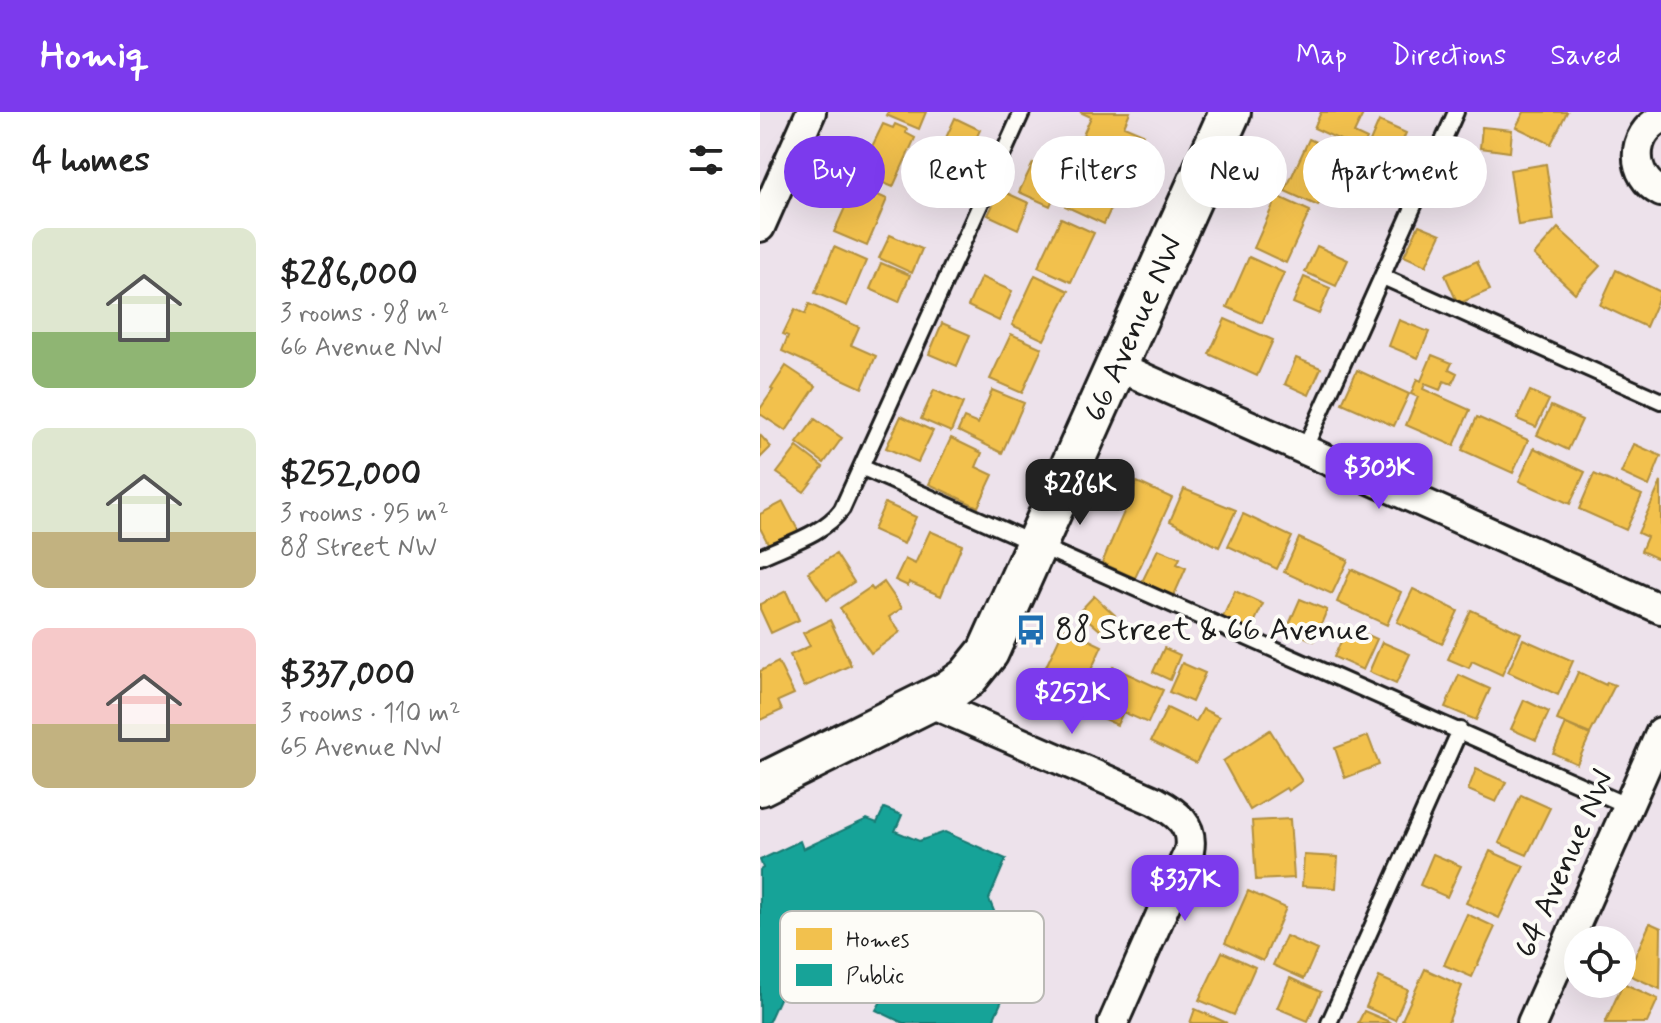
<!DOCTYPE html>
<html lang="en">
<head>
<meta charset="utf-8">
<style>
	:root { --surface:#fff; --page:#f6f6f6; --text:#222; --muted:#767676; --accent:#7c3aed }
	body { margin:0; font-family:Mynerve,sans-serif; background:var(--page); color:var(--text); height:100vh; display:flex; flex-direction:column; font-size:30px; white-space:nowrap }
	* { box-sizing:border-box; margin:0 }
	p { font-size:26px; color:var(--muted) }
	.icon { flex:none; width:44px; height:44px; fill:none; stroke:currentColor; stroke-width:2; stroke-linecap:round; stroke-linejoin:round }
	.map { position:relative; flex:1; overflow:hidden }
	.side { display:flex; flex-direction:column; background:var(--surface); width:760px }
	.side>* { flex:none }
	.top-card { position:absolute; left:24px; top:24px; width:756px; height:72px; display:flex; gap:16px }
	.tools { position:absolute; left:804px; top:814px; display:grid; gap:16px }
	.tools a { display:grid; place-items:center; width:72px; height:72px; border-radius:50%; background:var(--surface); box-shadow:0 8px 32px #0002; font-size:40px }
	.price { position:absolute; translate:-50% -68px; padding:0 18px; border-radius:16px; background:var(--accent); color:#fff; font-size:26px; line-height:52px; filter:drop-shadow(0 2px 4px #0008) }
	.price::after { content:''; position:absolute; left:50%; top:48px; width:24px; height:18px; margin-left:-12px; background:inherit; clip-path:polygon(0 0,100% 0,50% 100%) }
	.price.on { background:#222; color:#fff }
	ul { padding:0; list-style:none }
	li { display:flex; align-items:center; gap:24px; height:200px; padding:0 32px }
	li span { display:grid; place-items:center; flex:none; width:224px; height:160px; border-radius:16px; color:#555 }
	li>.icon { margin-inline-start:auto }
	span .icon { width:96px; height:96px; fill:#fffc; stroke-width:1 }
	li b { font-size:34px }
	h2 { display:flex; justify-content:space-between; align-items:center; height:96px; padding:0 32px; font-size:34px }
	.chip { padding:0 28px; border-radius:36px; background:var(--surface); box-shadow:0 8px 32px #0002; font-size:28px; line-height:72px }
	.chip.on { background:var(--accent); color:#fff }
	header { display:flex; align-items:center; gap:48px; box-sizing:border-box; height:112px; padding:0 40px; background:var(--accent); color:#fff }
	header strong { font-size:38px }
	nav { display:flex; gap:44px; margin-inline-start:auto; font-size:28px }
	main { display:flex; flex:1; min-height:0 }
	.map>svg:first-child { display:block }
	.homes { fill:#f2c14e; stroke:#b2903f; stroke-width:2 }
	.public { fill:#17a398; stroke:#187a73; stroke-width:2 }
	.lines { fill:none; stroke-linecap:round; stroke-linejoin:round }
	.lane-casing { stroke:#1c1c1c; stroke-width:20 }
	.street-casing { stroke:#1c1c1c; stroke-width:34 }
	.secondary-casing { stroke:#1c1c1c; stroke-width:46 }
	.lane { stroke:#fdfcf7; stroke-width:14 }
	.street { stroke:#fdfcf7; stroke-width:28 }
	.secondary { stroke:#fdfcf7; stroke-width:40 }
	.labels { text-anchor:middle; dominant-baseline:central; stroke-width:8; stroke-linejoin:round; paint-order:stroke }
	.street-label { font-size:32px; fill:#1c1c1c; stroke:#fdfcf7 }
	.poi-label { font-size:32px; fill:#1c1c1c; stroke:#fdfcf7; text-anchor:start }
	.key { fill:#fdfcf7; stroke:#bab9b5; stroke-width:2 }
	.key-label { font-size:22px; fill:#1c1c1c }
</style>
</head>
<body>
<header>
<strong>Homiq</strong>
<nav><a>Map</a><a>Directions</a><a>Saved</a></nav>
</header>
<main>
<section class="side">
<h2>4 homes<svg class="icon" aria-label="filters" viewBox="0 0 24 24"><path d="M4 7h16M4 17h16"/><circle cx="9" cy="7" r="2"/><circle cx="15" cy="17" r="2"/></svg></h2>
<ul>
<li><span style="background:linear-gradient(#dfe7d0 65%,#8fb573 0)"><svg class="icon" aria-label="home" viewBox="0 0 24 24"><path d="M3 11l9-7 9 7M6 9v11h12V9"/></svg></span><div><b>$286,000</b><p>3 rooms · 98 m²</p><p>66 Avenue NW</p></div></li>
<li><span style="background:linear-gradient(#dfe7d0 65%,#c2b280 0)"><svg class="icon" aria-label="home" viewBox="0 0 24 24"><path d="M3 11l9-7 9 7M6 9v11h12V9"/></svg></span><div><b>$252,000</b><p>3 rooms · 95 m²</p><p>88 Street NW</p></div></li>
<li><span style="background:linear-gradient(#f6c9c9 60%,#c2b280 0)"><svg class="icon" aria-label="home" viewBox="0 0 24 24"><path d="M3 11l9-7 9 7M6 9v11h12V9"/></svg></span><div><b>$337,000</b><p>3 rooms · 110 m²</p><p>65 Avenue NW</p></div></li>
</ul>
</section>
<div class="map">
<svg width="901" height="911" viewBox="0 0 901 911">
	<rect width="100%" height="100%" fill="#ede2eb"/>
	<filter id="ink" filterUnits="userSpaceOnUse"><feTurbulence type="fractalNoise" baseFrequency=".0125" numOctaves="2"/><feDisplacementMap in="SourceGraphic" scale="16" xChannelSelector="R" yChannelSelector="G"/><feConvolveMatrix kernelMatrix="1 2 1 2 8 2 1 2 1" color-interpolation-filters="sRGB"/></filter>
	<g filter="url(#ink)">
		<path class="homes" d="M128 0H166L159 17 126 3Z
			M320 0H370L364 14 383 22 368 54 319 32 331 5Z
			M561 0H604L594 21 607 27 602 38 554 16Z
			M764 0H807L791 32 756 15Z
			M195 6 220 18 209 42 184 30Z
			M619 9 646 21 633 51 606 39Z
			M123 12 133 16 135 12 147 17 146 21 155 26 133 75 99 61Z
			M722 15 752 18 750 40 720 36Z
			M549 27 582 42 558 94 525 79Z
			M191 39 222 53 209 83 178 69Z
			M601 47 635 62 621 95 587 79Z
			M326 48 365 66 344 112 305 94Z
			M273 51 303 64 290 94 259 80Z
			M786 52 794 108 758 113 750 58Z
			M95 73 127 87 107 134 74 120Z
			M240 78 269 91 258 117 228 103Z
			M517 84 550 99 526 151 494 136Z
			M301 106 334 121 311 170 278 155Z
			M659 113 681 122 666 154 644 144Z
			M798 116 840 154 815 181 774 143Z
			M130 123 162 137 152 161 119 146Z
			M557 134 588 148 576 174 545 160Z
			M74 135 106 149 87 194 55 181Z
			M489 145 524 161 502 211 467 195Z
			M717 149 730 178 698 192 685 163Z
			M121 151 150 163 139 190 110 177Z
			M856 158 901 180 886 215 840 193Z
			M275 163 309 179 284 228 252 213Z
			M221 165 252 179 239 209 208 194Z
			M544 165 570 176 559 202 533 191Z
			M49 192 99 215 91 233 116 244 102 276 22 239 28 224 23 222 35 197 45 202Z
			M465 207 513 228 497 264 449 242Z
			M639 208 669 220 658 246 629 234Z
			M182 211 210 223 197 254 169 242Z
			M251 222 282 236 262 281 230 267Z
			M672 243 692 251 689 257 697 261 692 272 684 269 680 278 665 272 663 277 710 298 694 334 646 313 658 285 651 282 657 267 661 269Z
			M536 246 561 256 549 283 525 272Z
			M26 254 56 274 26 319 0 302V297L13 278 11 277Z
			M597 258 649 282 634 314 582 291Z
			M174 278 203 291 191 320 161 307Z
			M232 278 264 291 242 341 198 319 204 306 218 312Z
			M770 279 789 288 776 315 757 307Z
			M791 294 822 308 808 338 777 323Z
			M141 304 173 319 158 350 126 336Z
			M717 305 768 328 753 361 702 338Z
			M55 307 82 326 64 351 37 331Z
			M0 323 11 335 0 346Z
			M191 326 222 341 216 355 233 363 218 395 169 372Z
			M874 332 901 344 889 374 861 361Z
			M37 335 63 355 44 380 17 361Z
			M774 336 825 360 810 392 759 369Z
			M834 362 882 383 866 418 819 397Z
			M377 370 412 386 375 466 342 451Z
			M901 370V448L881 439 887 425 878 421Z
			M424 377 476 398 459 435 410 409Z
			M23 390 39 420 10 435 0 416V402Z
			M125 391 156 405 144 432 113 418Z
			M483 402 532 425 517 457 468 434Z
			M170 419 202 433 181 484 149 470 148 474 135 468 145 447 155 452Z
			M539 426 588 448 572 482 524 460Z
			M398 437 420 446 417 452 426 456 411 490 379 476Z
			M76 442 94 470 67 488 48 460Z
			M591 457 641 480 627 513 577 490Z
			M124 470 142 496 129 505 140 520 111 541 80 496 111 475 113 478Z
			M653 477 698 499 682 532 637 510Z
			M26 479 39 508 11 521 0 497V492Z
			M475 479 503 492 488 524 460 511Z
			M334 484 355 503 341 519 319 500Z
			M540 487 567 498 554 529 527 517Z
			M711 498 761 521 742 563 712 549 709 556 688 547Z
			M70 508 91 553 44 575 30 543 50 534 43 521Z
			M588 514 617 527 603 558 574 545Z
			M304 516 342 534 321 580 282 563Z
			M763 527 813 549 798 583 748 560Z
			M622 530 650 542 636 572 609 560Z
			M404 536 420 543 410 568 393 560Z
			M18 550 34 582 18 589 22 598 0 608V559Z
			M422 551 445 561 432 590 409 580Z
			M353 555 403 578 388 611 363 600 357 613 331 601Z
			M818 560 846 573 847 570 855 573 830 622 797 608Z
			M699 563 730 577 716 608 685 595Z
			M764 588 789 600 776 628 751 617Z
			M407 596 436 610 443 597 459 605 436 651 391 629Z
			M806 612 830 623 817 652 793 641Z
			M510 618 542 669 528 679 526 676 490 698 463 649Z
			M608 624 619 653 585 666 575 636Z
			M716 657 746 670 736 690 708 678Z
			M761 683 790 696 767 743 739 731Z
			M530 707 534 766 496 768 492 709Z
			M730 739 764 754 739 806 706 791Z
			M673 742 701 754 687 785 660 773Z
			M544 743 578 745 576 776 542 774Z
			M488 779 526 796 503 849 465 831Z
			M707 802 735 815 712 865 684 853Z
			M890 811 901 816 900 877 867 862Z
			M526 824 557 838 544 867 513 853Z
			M462 840 495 855 474 903 439 888Z
			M665 857 702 874 688 911H649L642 908Z
			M619 865 648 878 635 908 606 895Z
			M530 866 561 880 548 909 517 896Z
			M863 871 898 887 887 911H845Z
			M435 897 467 911H430Z
			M604 899 632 911H598Z"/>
		<path class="public" d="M124 696 142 703 135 719 159 729 185 720 246 747 229 787 238 809 244 806 253 828 247 831 253 845 250 846 259 850 232 911H143L116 898 128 877 63 848 57 861 46 866 31 860 8 911H0V758L3 756 0 748 40 729 43 737 107 707 117 711Z"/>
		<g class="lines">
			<g class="lane-casing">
				<path id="lane" d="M623 165 901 289
					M544 338 696 0
					M101 355 868 694
					M0 445C27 432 64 422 82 397L262 0
					M569 911 700 618"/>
			</g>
			<g class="street-casing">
				<path id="street" d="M901 7C870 22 870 64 901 80
					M0 115 51 0
					M357 254 901 497
					M168 590 395 689C417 701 434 713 429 739L353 911
					M772 911 901 620"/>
			</g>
			<g class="secondary-casing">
				<path id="secondary" d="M0 673 187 580 207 566 228 540 470 0"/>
			</g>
			<use href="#lane" class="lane"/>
			<use href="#street" class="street"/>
			<use href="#secondary" class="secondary"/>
		</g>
	</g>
	<defs>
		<g id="bus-bare" transform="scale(2.4)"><path d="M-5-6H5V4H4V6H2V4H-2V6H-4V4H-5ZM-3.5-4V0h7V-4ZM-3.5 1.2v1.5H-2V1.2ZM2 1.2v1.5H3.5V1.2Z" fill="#1f6fb2" stroke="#fdfcf7" stroke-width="2.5" paint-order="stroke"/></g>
	</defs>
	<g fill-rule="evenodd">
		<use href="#bus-bare" x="271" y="518"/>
	</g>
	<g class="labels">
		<g class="street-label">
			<text transform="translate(374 217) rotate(-66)">66 Avenue NW</text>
			<text transform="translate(805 752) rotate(-66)">64 Avenue NW</text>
		</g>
		<g class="poi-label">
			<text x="295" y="518">88 Street &amp; 66 Avenue</text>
		</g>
	</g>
	<rect x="20" y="799" width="264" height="92" rx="12" class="key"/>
	<rect x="36" y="816" width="36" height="22" fill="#f2c14e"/>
	<rect x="36" y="852" width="36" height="22" fill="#17a398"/>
	<g class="key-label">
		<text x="86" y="835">Homes</text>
		<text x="86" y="871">Public</text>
	</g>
</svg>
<div class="tools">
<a><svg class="icon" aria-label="locate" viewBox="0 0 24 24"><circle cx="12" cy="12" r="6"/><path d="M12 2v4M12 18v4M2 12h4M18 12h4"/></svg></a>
</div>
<b class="price" style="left:619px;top:399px">$303K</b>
<b class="price on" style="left:320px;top:415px">$286K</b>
<b class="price" style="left:312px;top:624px">$252K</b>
<b class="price" style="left:425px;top:811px">$337K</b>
<div class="top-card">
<a class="chip on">Buy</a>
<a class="chip">Rent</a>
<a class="chip">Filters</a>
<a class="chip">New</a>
<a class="chip">Apartment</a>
</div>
</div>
</main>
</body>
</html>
